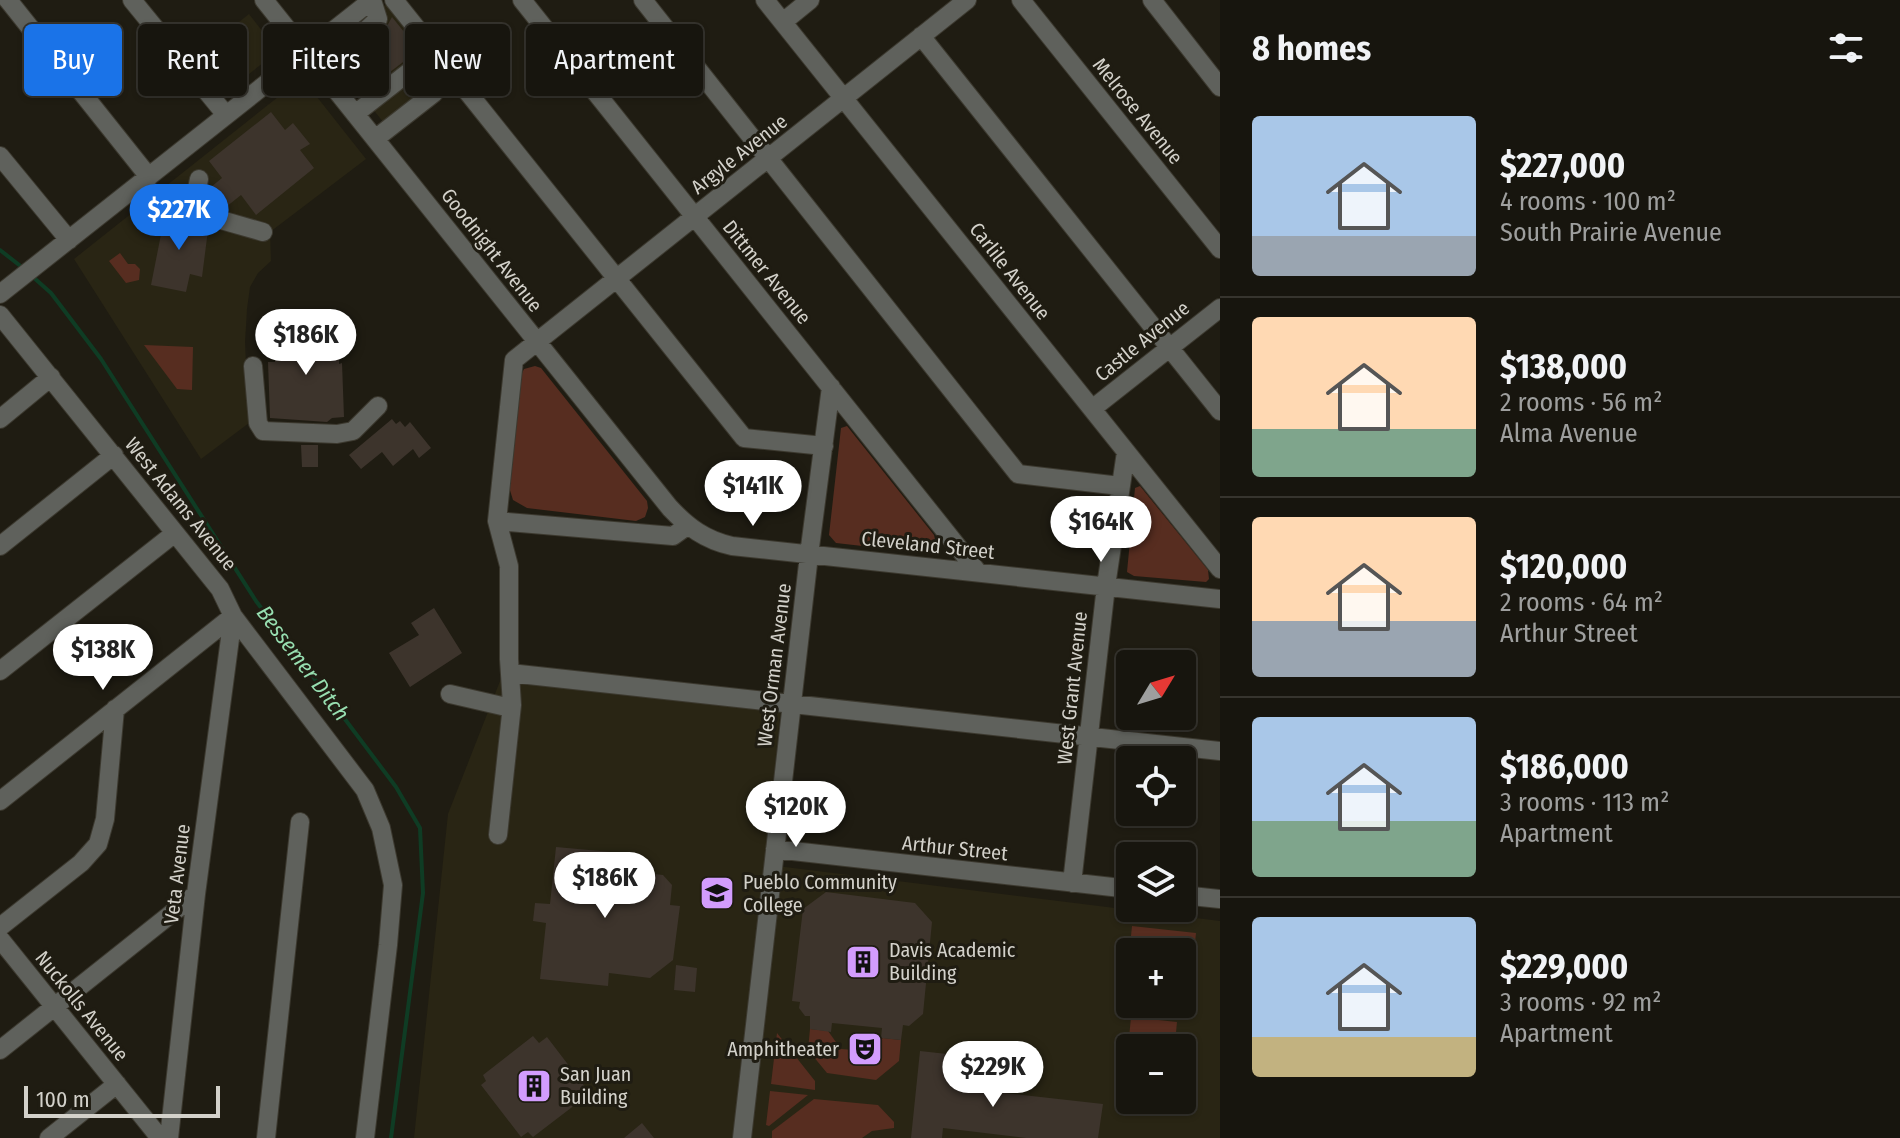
<!DOCTYPE html>
<html lang="en">
<head>
<meta charset="utf-8">
<style>
	:root { --surface:#17150e; --page:#201e17; --text:#f1f3f6; --muted:#9e9f9e; --line:#36342e; --accent:#1a73e8 }
	body { margin:0; font-family:"Fira Sans Condensed",sans-serif; background:var(--page); color:var(--text); height:100vh; display:flex; flex-direction:column; font-size:30px; white-space:nowrap }
	* { box-sizing:border-box; margin:0 }
	p { font-size:26px; color:var(--muted) }
	.icon { flex:none; width:44px; height:44px; fill:none; stroke:currentColor; stroke-width:2; stroke-linecap:round; stroke-linejoin:round }
	.map { position:relative; flex:1; overflow:hidden }
	.side { display:flex; flex-direction:column; background:var(--surface); width:680px }
	.side>* { flex:none }
	.guide { position:absolute; left:24px; top:24px; width:760px; height:72px; display:flex; gap:16px }
	.needle { width:52px; rotate:52deg }
	.controls { position:absolute; left:1116px; top:650px; display:grid; gap:16px }
	.controls a { display:grid; place-items:center; width:80px; height:80px; border-radius:8px; background:var(--surface); box-shadow:0 2px 6px #0004,0 0 0 2px var(--line); font-size:40px }
	.scale { position:absolute; left:24px; bottom:20px; width:196px; box-sizing:border-box; padding-left:8px; border:4px solid #d3d1ca; border-top:0; font-size:22px; line-height:28px; white-space:nowrap; color:#d3d1ca; -webkit-text-stroke:6px #1f1c12; paint-order:stroke }
	.price { position:absolute; translate:-50% -68px; padding:0 18px; border-radius:28px; background:#fff; color:#222; font-size:26px; line-height:52px; filter:drop-shadow(0 2px 4px #0008) }
	.price::after { content:''; position:absolute; left:50%; top:48px; width:24px; height:18px; margin-left:-12px; background:inherit; clip-path:polygon(0 0,100% 0,50% 100%) }
	.price.current { background:var(--accent); color:#fff }
	ul { padding:0; list-style:none }
	li { display:flex; align-items:center; gap:24px; height:200px; padding:0 32px }
	li+li { border-top:2px solid var(--line) }
	li span { display:grid; place-items:center; flex:none; width:224px; height:160px; border-radius:8px; color:#555 }
	li>.icon { margin-inline-start:auto }
	span .icon { width:96px; height:96px; fill:#fffc; stroke-width:1 }
	li b { font-size:34px }
	h2 { display:flex; justify-content:space-between; align-items:center; height:96px; padding:0 32px; font-size:34px }
	.pill { padding:0 28px; border-radius:8px; background:var(--surface); box-shadow:0 2px 6px #0004,0 0 0 2px var(--line); font-size:28px; line-height:72px }
	.pill.current { background:var(--accent); color:#fff }
	main { display:flex; flex:1; min-height:0 }
	.map>svg:first-child { display:block }
	.built { fill:#292514; fill-rule:evenodd }
	.green { fill:#572d20 }
	.lines { fill:none; stroke-linecap:round; stroke-linejoin:round }
	.stream { stroke:#0f3c24; stroke-width:4 }
	.building { fill:#3d342c }
	.minor-casing { stroke:#3c392f; stroke-width:20 }
	.minor { stroke:#5f615c; stroke-width:18 }
	.labels { text-anchor:middle; dominant-baseline:central; stroke-width:6; stroke-linejoin:round; paint-order:stroke }
	.street-label { font-size:20px; fill:#d3d1ca; stroke:#1f1c12 }
	.poi-label { font-size:20px; fill:#d3d1ca; stroke:#1f1c12; text-anchor:start }
	.water-label { font-size:22px; font-style:italic; fill:#97deb0; stroke:#1f1c12 }
</style>
</head>
<body>
<main>
<div class="map">
<svg width="1220" height="1138" viewBox="0 0 1220 1138">
	<rect width="100%" height="100%" fill="#1f1c12"/>
	<path class="built" d="M389 2 455 84 392 133 327 52Z
		M249 14 278 51 219 98 189 62Z
		M302 78 366 159 270 232 271 261 258 273 250 287 247 309 245 343 249 423 201 459 74 259Z
		M502 676 781 707 766 852 769 865 1220 921V1138H414L448 814ZM1130 952H1182V1004H1130ZM1130 1048H1182V1100H1130Z"/>
	<path class="green" d="M335 48C348 52 356 58 361 69L349 79 331 56Z
		M363 72 377 87 365 98 351 81Z
		M120 253 128 264H135L140 269 139 280 126 283 109 261Z
		M144 345 193 347 192 390 177 389Z
		M535 366 541 368 647 501 648 508 645 517 636 521 527 508 513 500 509 487 522 373 524 369Z
		M847 426 934 535 936 544 933 550 924 553 836 543 829 535 841 428Z
		M1140 486 1208 570 1209 579 1206 582 1134 576 1127 572 1135 488Z
		M1132 926 1196 933 1193 963 1182 962V952H1130L1129 955Z
		M1133 1004H1179L1178 1015 1132 1009Z
		M1131 1017 1177 1022 1175 1043 1129 1038Z
		M810 1029 828 1031 841 1049 868 1051 883 1038 901 1040 899 1061 876 1080 827 1073 808 1050Z
		M777 1033 815 1081V1090L771 1084Z
		M770 1091 808 1095 769 1126 766 1125Z
		M814 1099 878 1105 894 1122V1128L872 1131 862 1138H772V1131Z"/>
	<g class="lines">
		<path class="stream" d="M0 250 23 268
			M33 277 51 293 101 359 256 601 396 787 420 828 423 893 391 1138"/>
	</g>
	<path class="building" d="M392 17 421 53 407 59 377 82 355 55 386 28Z
		M225 34 234 45 229 58 225 56 210 68 199 55Z
		M271 112 285 130 293 123 310 144 300 150 314 168 256 215 241 195 226 207 211 187 222 178 209 161Z
		M166 209 189 214 186 225 208 230 202 277 190 274 186 292 151 285Z
		M286 326 305 332 325 327 330 329 333 358H339V364L342 363 344 417 332 418 327 422 270 418 268 362H275L274 348H279L278 333Z
		M392 419 396 424 400 421 405 427 410 422 431 448 419 458 413 449 393 466 382 452 361 469 349 455Z
		M301 445H318V467H302Z
		M434 608 462 653 410 687 389 653 419 635 411 623Z
		M556 847 622 853 620 870 663 875 672 885 670 905 680 906 673 960 650 978 609 973 608 986 540 979 546 923 533 921 535 903 550 904Z
		M826 892 915 903 932 922 923 1014 909 1026 903 1025 901 1040 881 1038 882 1028 832 1023 831 1032 810 1029V1016H805L799 1008 800 1002 792 1001 803 909Z
		M676 965 697 968 695 992 674 990Z
		M533 1036 539 1043 547 1037 586 1088 580 1092 584 1098 533 1137 528 1132 521 1137 481 1085 486 1081 483 1075Z
		M920 1051 956 1055 952 1087 1103 1104 1098 1138H1026L943 1128 942 1138H911Z
		M642 1123 654 1138H624Z"/>
	<g class="lines">
		<g class="minor-casing">
			<path id="minor" d="M8 0 149 177
				M132 0 226 115
				M264 0 670 508C688 527 705 540 732 546L1220 599
				M394 0 744 438 824 446
				M522 0 977 571
				M643 0 1018 474 1120 486
				M765 0 1220 569
				M1021 0 1220 249
				M1152 0 1220 87
				M783 22 810 0
				M327 35 340 44H351L378 19 372 0
				M921 36 1220 411
				M355 114 414 68 434 93 375 139
				M0 156 69 240
				M199 179 197 189 221 220 263 232
				M0 294 372 0
				M0 315 220 589 233 616 365 790 381 828 393 885 388 945 365 1138
				M253 366 258 423 263 431 337 434 353 431 378 406
				M1092 409 1220 308
				M0 419 51 377
				M497 521 673 536 687 526
				M0 546 114 455
				M0 671 175 533
				M510 673 1220 751
				M450 694 502 706 512 705
				M0 801 233 616
				M498 835 512 705 509 659V566L497 521 514 360 967 0
				M775 849 1130 889
				M1072 883 1106 586 1126 452
				M1182 895 1220 899
				M0 927 81 863 98 844 105 819 115 709
				M0 939 160 1138
				M0 1050 196 894
				M49 1138 117 1084
				M169 1138 196 894 233 616
				M266 1138 300 822
				M742 1138 809 555 831 387"/>
		</g>
		<use href="#minor" class="minor"/>
	</g>
	<defs>
		<g id="university-square" transform="scale(1.8)"><rect x="-9" y="-9" width="18" height="18" rx="4" fill="#d29cfd" stroke="#1f1c12"/><path d="M0-5L7-2L0 1L-7-2ZM-4 1L0 2.5L4 1V4Q0 6-4 4Z" fill="#111"/></g>
		<g id="building-square" transform="scale(1.8)"><rect x="-9" y="-9" width="18" height="18" rx="4" fill="#d29cfd" stroke="#1f1c12"/><path d="M-4-6H4V6H1V3H-1V6H-4ZM-2.5-4.3h1.7v1.8h-1.7ZM.8-4.3h1.7v1.8H.8ZM-2.5-1h1.7V.8h-1.7ZM.8-1h1.7V.8H.8Z" fill="#111"/></g>
		<g id="theatre-square" transform="scale(1.8)"><rect x="-9" y="-9" width="18" height="18" rx="4" fill="#d29cfd" stroke="#1f1c12"/><path d="M-5-5.5Q0-4 5-5.5V0Q5 5 0 6Q-5 5-5 0ZM-3.3-2.5H-1v1.5H-3.3ZM1-2.5H3.3v1.5H1ZM-2.8 1Q0 5.5 2.8 1Z" fill="#111"/></g>
	</defs>
	<g fill-rule="evenodd">
		<use href="#university-square" x="717" y="893"/>
		<use href="#building-square" x="863" y="962"/>
		<use href="#theatre-square" x="865" y="1049"/>
		<use href="#building-square" x="534" y="1086"/>
	</g>
	<g class="labels">
		<g class="street-label">
			<text transform="translate(1138 111) rotate(51)">Melrose Avenue</text>
			<text transform="translate(739 154) rotate(-38)">Argyle Avenue</text>
			<text transform="translate(492 250) rotate(52)">Goodnight Avenue</text>
			<text transform="translate(1010 271) rotate(52)">Carlile Avenue</text>
			<text transform="translate(767 272) rotate(51)">Dittmer Avenue</text>
			<text transform="translate(1142 341) rotate(-39)">Castle Avenue</text>
			<text transform="translate(181 504) rotate(51)">West Adams Avenue</text>
			<text transform="translate(928 545) rotate(6)">Cleveland Street</text>
			<text transform="translate(774 665) rotate(-83)">West Orman Avenue</text>
			<text transform="translate(1072 688) rotate(-84)">West Grant Avenue</text>
			<text transform="translate(955 848) rotate(6)">Arthur Street</text>
			<text transform="translate(177 874) rotate(-83)">Veta Avenue</text>
			<text transform="translate(82 1006) rotate(51)">Nuckolls Avenue</text>
		</g>
		<g class="poi-label">
			<text x="743" y="882">Pueblo Community<tspan x="743" dy="23">College</tspan></text>
			<text x="889" y="950">Davis Academic<tspan x="889" dy="23">Building</tspan></text>
			<text x="839" y="1049" text-anchor="end">Amphitheater</text>
			<text x="560" y="1074">San Juan<tspan x="560" dy="23">Building</tspan></text>
		</g>
		<g class="water-label">
			<text transform="translate(303 663) rotate(53)">Bessemer Ditch</text>
		</g>
	</g>
</svg>
<div class="controls">
<a><svg class="needle" viewBox="-14 -14 28 28"><path d="M0-13l5 13h-10z" fill="#e53935"/><path d="M0 13l5-13h-10z" fill="#9e9f9e"/></svg></a>
<a><svg class="icon" aria-label="locate" viewBox="0 0 24 24"><circle cx="12" cy="12" r="6"/><path d="M12 2v4M12 18v4M2 12h4M18 12h4"/></svg></a>
<a><svg class="icon" aria-label="layers" viewBox="0 0 24 24"><path d="M12 4l9 5-9 5-9-5zM3 14l9 5 9-5"/></svg></a>
<a>+</a>
<a>−</a>
</div>
<div class="scale">100 m</div>
<b class="price current" style="left:179px;top:252px">$227K</b>
<b class="price" style="left:306px;top:377px">$186K</b>
<b class="price" style="left:753px;top:528px">$141K</b>
<b class="price" style="left:1101px;top:564px">$164K</b>
<b class="price" style="left:103px;top:692px">$138K</b>
<b class="price" style="left:796px;top:849px">$120K</b>
<b class="price" style="left:605px;top:920px">$186K</b>
<b class="price" style="left:993px;top:1109px">$229K</b>
<div class="guide">
<a class="pill current">Buy</a>
<a class="pill">Rent</a>
<a class="pill">Filters</a>
<a class="pill">New</a>
<a class="pill">Apartment</a>
</div>
</div>
<section class="side">
<h2>8 homes<svg class="icon" aria-label="filters" viewBox="0 0 24 24"><path d="M4 7h16M4 17h16"/><circle cx="9" cy="7" r="2"/><circle cx="15" cy="17" r="2"/></svg></h2>
<ul>
<li><span style="background:linear-gradient(#a9c7e8 75%,#9aa5b1 0)"><svg class="icon" aria-label="home" viewBox="0 0 24 24"><path d="M3 11l9-7 9 7M6 9v11h12V9"/></svg></span><div><b>$227,000</b><p>4 rooms · 100 m²</p><p>South Prairie Avenue</p></div></li>
<li><span style="background:linear-gradient(#ffd9b3 70%,#7fa58c 0)"><svg class="icon" aria-label="home" viewBox="0 0 24 24"><path d="M3 11l9-7 9 7M6 9v11h12V9"/></svg></span><div><b>$138,000</b><p>2 rooms · 56 m²</p><p>Alma Avenue</p></div></li>
<li><span style="background:linear-gradient(#ffd9b3 65%,#9aa5b1 0)"><svg class="icon" aria-label="home" viewBox="0 0 24 24"><path d="M3 11l9-7 9 7M6 9v11h12V9"/></svg></span><div><b>$120,000</b><p>2 rooms · 64 m²</p><p>Arthur Street</p></div></li>
<li><span style="background:linear-gradient(#a9c7e8 65%,#7fa58c 0)"><svg class="icon" aria-label="home" viewBox="0 0 24 24"><path d="M3 11l9-7 9 7M6 9v11h12V9"/></svg></span><div><b>$186,000</b><p>3 rooms · 113 m²</p><p>Apartment</p></div></li>
<li><span style="background:linear-gradient(#a9c7e8 75%,#c2b280 0)"><svg class="icon" aria-label="home" viewBox="0 0 24 24"><path d="M3 11l9-7 9 7M6 9v11h12V9"/></svg></span><div><b>$229,000</b><p>3 rooms · 92 m²</p><p>Apartment</p></div></li>
</ul>
</section>
</main>
</body>
</html>
